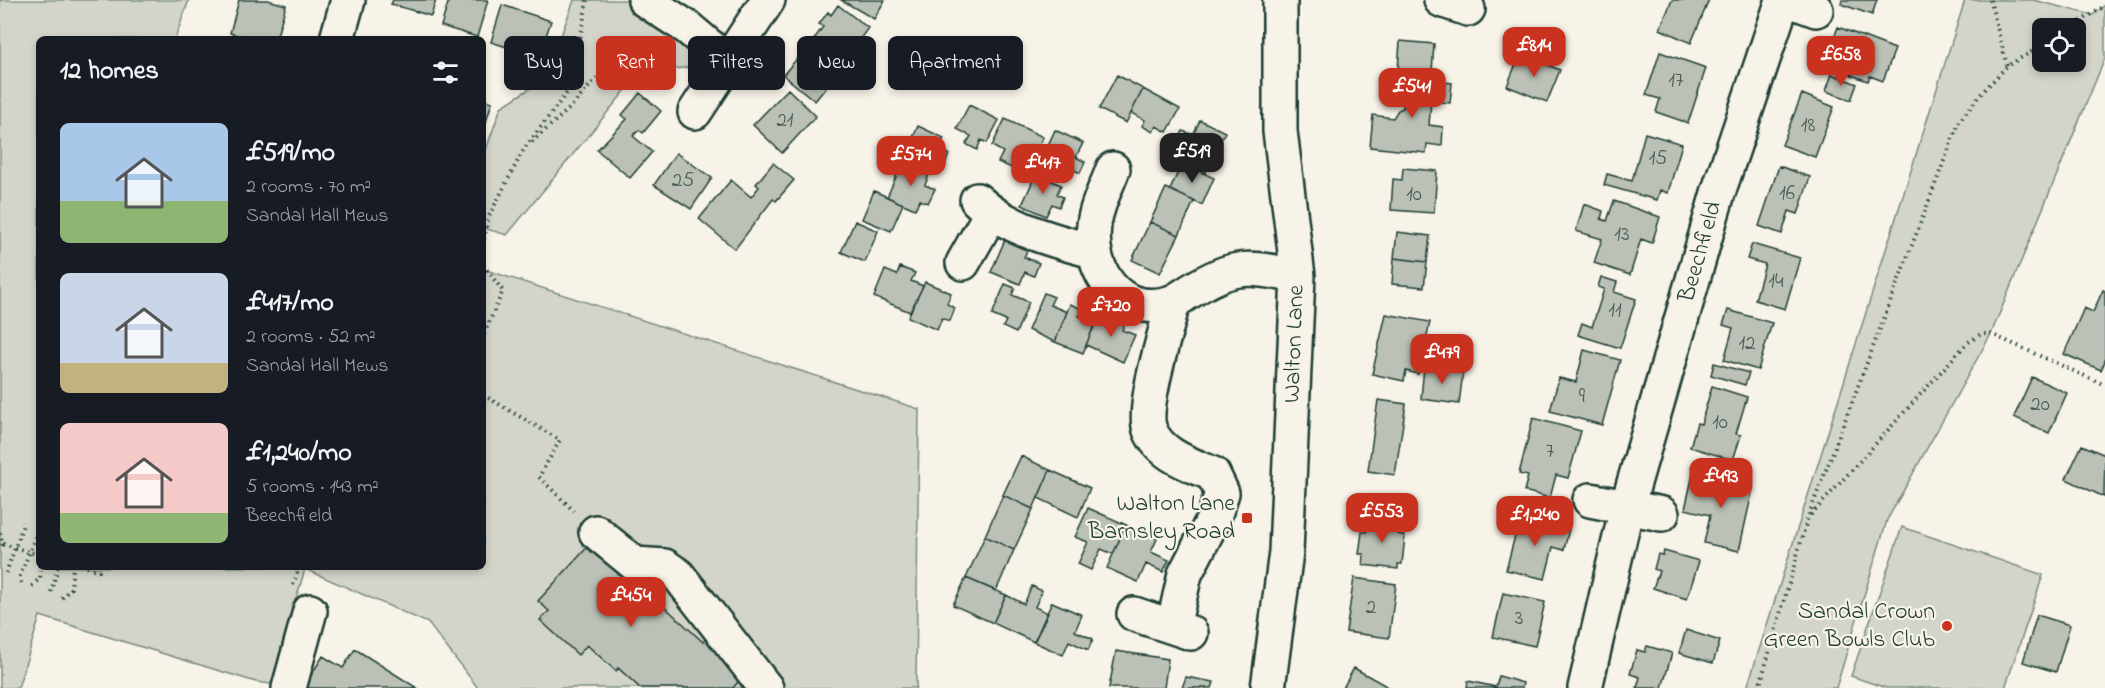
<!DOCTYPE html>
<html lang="en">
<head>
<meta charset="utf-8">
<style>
	:root { --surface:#171b24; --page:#20242c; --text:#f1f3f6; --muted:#9ea1a6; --accent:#c8321e }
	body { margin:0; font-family:"Indie Flower",sans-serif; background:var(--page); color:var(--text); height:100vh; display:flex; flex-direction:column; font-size:22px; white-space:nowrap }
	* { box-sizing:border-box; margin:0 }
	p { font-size:20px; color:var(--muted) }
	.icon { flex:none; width:33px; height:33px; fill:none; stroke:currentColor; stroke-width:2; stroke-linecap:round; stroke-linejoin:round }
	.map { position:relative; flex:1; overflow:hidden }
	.details { position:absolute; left:36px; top:36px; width:450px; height:534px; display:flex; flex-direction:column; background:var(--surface); border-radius:9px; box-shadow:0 3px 9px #0003 }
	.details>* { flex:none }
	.hud { position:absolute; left:504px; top:36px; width:570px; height:54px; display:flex; gap:12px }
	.tools { position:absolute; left:2032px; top:18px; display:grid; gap:12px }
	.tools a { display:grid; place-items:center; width:54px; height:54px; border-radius:9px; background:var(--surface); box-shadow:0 3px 9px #0003; font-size:30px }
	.price { position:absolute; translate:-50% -51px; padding:0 14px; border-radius:12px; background:var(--accent); color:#fff; font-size:20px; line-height:39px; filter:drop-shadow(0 2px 3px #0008) }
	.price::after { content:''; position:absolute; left:50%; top:36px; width:18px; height:14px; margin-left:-9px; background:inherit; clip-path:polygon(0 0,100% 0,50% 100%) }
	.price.active { background:#222; color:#fff }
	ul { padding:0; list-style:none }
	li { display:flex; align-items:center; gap:18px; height:150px; padding:0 24px }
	li span { display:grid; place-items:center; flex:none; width:168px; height:120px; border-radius:9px; color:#555 }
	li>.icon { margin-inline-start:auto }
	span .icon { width:72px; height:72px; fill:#fffc; stroke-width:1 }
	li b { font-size:26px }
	h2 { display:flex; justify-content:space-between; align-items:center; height:72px; padding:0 24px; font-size:26px }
	.tag { padding:0 21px; border-radius:9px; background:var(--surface); box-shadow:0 3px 9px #0003; font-size:21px; line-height:54px }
	.tag.active { background:var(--accent); color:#fff }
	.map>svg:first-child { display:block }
	.green { fill:#d3d5ca; stroke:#79897f; stroke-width:1.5; fill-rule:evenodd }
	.building { fill:#bbc1b6; stroke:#1f3d34; stroke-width:1.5 }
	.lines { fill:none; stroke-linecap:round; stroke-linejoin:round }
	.minor-casing { stroke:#1f3d34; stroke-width:38 }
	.path { stroke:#1f3d34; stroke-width:4; stroke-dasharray:1.5 4.5; stroke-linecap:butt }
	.minor { stroke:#f7f3e8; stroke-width:33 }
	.poi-dot { fill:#c8321e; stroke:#f7f3e8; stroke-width:2 }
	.labels { text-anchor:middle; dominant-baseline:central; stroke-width:4.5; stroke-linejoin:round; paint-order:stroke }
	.number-label { font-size:21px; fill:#465e54 }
	.street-label { font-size:24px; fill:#1f3d34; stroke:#f7f3e8 }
	.poi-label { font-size:24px; fill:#1f3d34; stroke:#f7f3e8; text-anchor:end }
</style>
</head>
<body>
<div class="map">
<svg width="2105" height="688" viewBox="0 0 2105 688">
	<rect width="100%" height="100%" fill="#f7f3e8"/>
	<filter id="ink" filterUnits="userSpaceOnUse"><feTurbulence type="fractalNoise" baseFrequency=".0167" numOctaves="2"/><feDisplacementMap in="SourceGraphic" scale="12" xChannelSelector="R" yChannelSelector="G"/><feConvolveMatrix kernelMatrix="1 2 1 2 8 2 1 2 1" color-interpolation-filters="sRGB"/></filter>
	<g filter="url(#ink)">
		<path class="green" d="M0 0H189L175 39H39V567H483V269L919 409 916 688H478L428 623 305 569 271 684 256 682 40 616 18 688H0Z
			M574 0H645L727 61 638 75 507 235 483 228V158L501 107 545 79Z
			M1965 0H2033L2093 15 2105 5V58L1991 334 1887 520 1836 688H1747ZM2043 28H2076V62H2043Z
			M1902 527 2043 575 2005 688H1886L1851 676Z"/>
		<path class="building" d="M239 0H268L286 5 276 39H251L230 33Z
			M393 0H436L431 16 391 4Z
			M449 0H488L477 37 441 26Z
			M841 0H885L874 19Z
			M1672 0H1709L1691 43 1660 29Z
			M1842 0H1877L1872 15 1841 4Z
			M502 5 551 21 539 57 491 42Z
			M838 5 868 28 844 61 814 39 823 27 819 24 828 12 831 15Z
			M1838 27 1895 49 1883 81 1870 76 1868 81 1851 75 1853 69 1826 59Z
			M1400 41 1434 44 1432 72 1398 70Z
			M816 50 840 70 815 101 783 75 801 54 807 60Z
			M1660 52 1706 68 1688 123 1656 112 1660 99 1646 95Z
			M1520 54 1560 70 1547 102 1507 86Z
			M1832 74 1857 84 1851 100 1826 91Z
			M1117 75 1143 89 1126 123 1099 109Z
			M1406 78 1452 83 1450 103 1431 101 1429 125 1443 127 1442 146 1427 144 1426 153 1370 147 1373 115 1393 118 1398 110 1403 108Z
			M788 89 816 116 782 153 753 125Z
			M1143 89 1180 109 1167 132 1156 126 1153 132 1142 126 1145 120 1131 113Z
			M640 93 661 111 643 133 639 130 633 136 652 152 630 178 597 150 627 119 622 115Z
			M1802 94 1834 107 1815 157 1782 145Z
			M483 99 492 102 484 129 483 128Z
			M969 105 999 120 987 143 981 140 977 150 966 144 971 136 957 129Z
			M1005 119 1043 137 1031 165 1017 158 1012 168 998 162 1003 152 992 146Z
			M1200 120 1225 132 1205 173 1177 160 1183 148 1176 145 1183 131 1193 135Z
			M918 126 944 138 939 149 949 154 944 167 934 163 929 175 902 163Z
			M1055 130 1083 143 1076 157 1085 162 1080 173 1070 168 1064 180 1038 167Z
			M1645 133 1682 144 1668 193 1660 190 1657 200 1604 185 1607 174 1632 181Z
			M676 153 712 178 691 209 654 185Z
			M773 163 794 180 776 201 773 199 735 249 699 219 731 180 751 197 759 187 756 184Z
			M902 163 929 175 925 185 935 189 928 203 920 200 915 209 887 197Z
			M1182 163 1214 178 1202 205 1170 190Z
			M1779 166 1810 177 1798 214 1789 211 1782 234 1759 226Z
			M1403 168 1437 171 1434 213 1391 210 1393 179 1402 180Z
			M1036 174 1061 185 1057 194 1063 197 1059 207 1052 204 1046 216 1022 205Z
			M1166 188 1194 201 1179 235 1150 222Z
			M874 191 903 204 891 231 862 219Z
			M1614 201 1660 217 1652 243 1641 239 1630 275 1594 263 1602 239 1576 231 1584 204 1603 211 1601 219 1607 221Z
			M855 221 878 231 865 262 841 252Z
			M1150 222 1179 235 1160 273 1132 260Z
			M1397 232 1430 236 1427 262 1394 258Z
			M1007 235 1030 245 1024 257 1039 263 1034 276 1025 272 1020 284 991 272Z
			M1752 244 1800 258 1785 309 1755 300 1765 264 1747 259Z
			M1394 258 1427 262 1424 287 1392 284Z
			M900 267 915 273 911 281 923 286 910 312 874 297 885 270 897 275Z
			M1601 277 1617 282 1614 292 1636 299 1620 348 1578 335 1582 323 1592 327 1604 289 1598 287Z
			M925 282 951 293 947 304 955 308 950 321 942 318 937 330 908 317Z
			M1005 284 1015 288 1012 295 1029 302 1016 333 1003 327 1006 321 992 315Z
			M2103 290 2105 291V361L2101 370 2064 354 2084 308 2093 312Z
			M1044 293 1054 297 1050 305 1067 312 1055 342 1028 330Z
			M1070 304 1082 309 1079 316 1095 323 1083 353 1055 342Z
			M1728 310 1772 323 1758 370 1724 360 1733 328 1723 325Z
			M1112 314 1126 320 1122 330 1135 335 1123 362 1086 345 1098 317 1109 322Z
			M1386 314 1430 322 1418 374 1406 371 1404 381 1372 374Z
			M1584 350 1620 360 1602 425 1550 411 1559 378 1576 382Z
			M1714 363 1749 373 1745 385 1711 375Z
			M1424 367 1463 372 1459 404 1421 399Z
			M2032 377 2067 393 2049 433 2014 417Z
			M1712 386 1747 397 1736 434 1741 435 1733 460 1690 447 1697 423 1701 424Z
			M1378 400 1406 404 1395 475 1368 471Z
			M1533 418 1581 431 1568 478 1556 475 1550 498 1524 491 1528 476 1519 474Z
			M2082 445 2105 455 2104 497 2066 479Z
			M1021 456 1050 470 1033 509 1003 495Z
			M1050 470 1090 488 1078 517 1038 498Z
			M1693 474 1753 488 1739 551 1704 543 1710 515 1685 509Z
			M1003 495 1033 509 1014 550 985 536Z
			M1088 508 1126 525 1113 554 1101 549 1091 570 1078 564 1088 542 1075 537Z
			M1368 517 1400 521 1398 534 1405 536 1402 564H1398V569L1363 565 1364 554H1359L1362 532H1366Z
			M1520 517 1569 529 1564 550 1553 547 1545 579 1506 570Z
			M1126 525 1157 539 1151 552 1169 560 1163 572 1146 564 1138 582 1107 568Z
			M985 536 1014 550 996 591 966 578Z
			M593 541 703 642 711 633 724 645 716 653 742 677 733 688H640L618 668 616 671 587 645 578 655 540 620 549 611 538 601Z
			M1664 551 1699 561 1687 599 1653 588 1659 571 1654 569 1658 554 1663 555Z
			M966 578 1006 595 993 623 953 605Z
			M1354 578 1396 584 1389 638 1346 632Z
			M1032 586 1042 591 1035 607 1048 613 1034 642 993 623 1006 595 1024 604Z
			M1503 593 1545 602 1535 646 1493 637Z
			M1052 602 1082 615 1075 631 1093 639 1088 650 1069 641 1063 655 1034 642Z
			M2037 615 2070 625 2056 672 2023 662Z
			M1686 630 1720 641 1713 663 1679 653Z
			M1647 646 1672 653 1662 688H1637L1640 677 1630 674 1637 650 1645 652Z
			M355 649 417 688H303L323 656 343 668Z
			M1116 651 1168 659 1164 688H1109Z
			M1354 668 1390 688H1343Z
			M1499 676 1523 683 1522 688H1467L1468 681 1496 687Z
			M1186 677 1214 682 1212 688H1182Z"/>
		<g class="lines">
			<g class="minor-casing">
				<path id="minor" d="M645 0 688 28 727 61
					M1441 0 1468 9
					M1789 0 1816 10
					M337 39 348 0
					M695 112 768 0
					M1113 169C1107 186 1096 206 1094 225 1088 271 1119 317 1169 303 1177 301 1182 296 1189 292 1203 283 1222 272 1239 270 1258 267 1279 273 1298 276
					M977 200C1006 228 1054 241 1093 251
					M963 263 991 213
					M1590 500 1662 514
					M596 532 635 564 665 566 678 575 766 688
					M1134 614 1191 633
					M1173 627 1185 574 1213 520 1222 493 1213 474C1190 464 1160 455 1150 430 1141 408 1167 328 1173 303
					M289 688 310 611
					M1268 688 1286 552 1298 276 1280 131V0
					M1585 688 1627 507 1718 193 1783 0"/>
			</g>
			<path class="path" d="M1990 0 2007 66
				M2070 28 2105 6
				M532 142 572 106 610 63 655 43
				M483 245 488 218 524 149 572 86 587 0
				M483 265 503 291 483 336
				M483 395 560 440 539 477 574 511
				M1811 515 1967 343 1981 334H1991L2105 385
				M0 533 3 544 0 549
				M3 544 39 555
				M87 567 99 571 101 567
				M6 573 24 522
				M21 583 20 576 39 528
				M293 585 299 567
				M32 586 40 578 41 567
				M51 592 58 567
				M62 598 71 588 73 567
				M1759 688 1808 517 1959 122 1979 96 2007 66 2043 45"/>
			<use href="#minor" class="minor"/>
		</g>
	</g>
	<g class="poi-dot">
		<rect x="1241" y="512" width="12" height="12" rx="3"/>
		<circle cx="1947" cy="626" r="6"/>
	</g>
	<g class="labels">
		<g class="number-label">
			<text x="1676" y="81">17</text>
			<text x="785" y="121">21</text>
			<text x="1808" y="126">18</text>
			<text x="1658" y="159">15</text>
			<text x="683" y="181">25</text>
			<text x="1787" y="194">16</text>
			<text x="1414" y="195">10</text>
			<text x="1622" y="235">13</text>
			<text x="1776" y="282">14</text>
			<text x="1615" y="311">11</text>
			<text x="1747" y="344">12</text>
			<text x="1582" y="397">9</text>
			<text x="2040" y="405">20</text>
			<text x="1720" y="423">10</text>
			<text x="1550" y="452">7</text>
			<text x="1371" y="608">2</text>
			<text x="1519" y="619">3</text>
		</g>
		<g class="street-label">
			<text transform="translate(1701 252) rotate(-74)">Beechfield</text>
			<text transform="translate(1295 344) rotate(-88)">Walton Lane</text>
		</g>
		<g class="poi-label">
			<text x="1235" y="504">Walton Lane<tspan x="1235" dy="28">Barnsley Road</tspan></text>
			<text x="1935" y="612">Sandal Crown<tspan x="1935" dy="28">Green Bowls Club</tspan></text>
		</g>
	</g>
</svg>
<div class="tools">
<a><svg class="icon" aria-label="locate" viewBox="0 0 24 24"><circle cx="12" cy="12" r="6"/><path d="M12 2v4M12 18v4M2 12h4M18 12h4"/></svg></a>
</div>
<b class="price" style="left:1534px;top:78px">£814</b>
<b class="price" style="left:1841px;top:87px">£658</b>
<b class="price" style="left:1412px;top:119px">£541</b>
<b class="price active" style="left:1192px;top:184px">£519</b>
<b class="price" style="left:911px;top:187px">£574</b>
<b class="price" style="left:1043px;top:195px">£417</b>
<b class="price" style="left:1111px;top:338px">£720</b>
<b class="price" style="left:1442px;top:385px">£479</b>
<b class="price" style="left:1721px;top:509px">£493</b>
<b class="price" style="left:1382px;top:544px">£553</b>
<b class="price" style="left:1535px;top:547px">£1,240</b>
<b class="price" style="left:631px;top:628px">£454</b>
<div class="hud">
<a class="tag">Buy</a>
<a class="tag active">Rent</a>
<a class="tag">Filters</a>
<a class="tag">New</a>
<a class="tag">Apartment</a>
</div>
<section class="details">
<h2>12 homes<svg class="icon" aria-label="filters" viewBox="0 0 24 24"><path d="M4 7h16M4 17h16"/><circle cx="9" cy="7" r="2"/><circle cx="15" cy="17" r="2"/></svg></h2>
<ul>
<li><span style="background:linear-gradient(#a9c7e8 65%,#8fb573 0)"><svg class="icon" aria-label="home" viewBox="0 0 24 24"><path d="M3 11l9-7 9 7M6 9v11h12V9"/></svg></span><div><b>£519/mo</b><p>2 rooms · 70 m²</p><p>Sandal Hall Mews</p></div></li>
<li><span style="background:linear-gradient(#c9d6e8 75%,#c2b280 0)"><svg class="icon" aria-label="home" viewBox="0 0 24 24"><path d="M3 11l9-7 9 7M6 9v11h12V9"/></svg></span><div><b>£417/mo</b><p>2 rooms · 52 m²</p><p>Sandal Hall Mews</p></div></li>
<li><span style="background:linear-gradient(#f6c9c9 75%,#8fb573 0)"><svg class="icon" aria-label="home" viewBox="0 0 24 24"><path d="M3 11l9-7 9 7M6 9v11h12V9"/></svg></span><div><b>£1,240/mo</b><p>5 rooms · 143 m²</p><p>Beechfield</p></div></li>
</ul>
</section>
</div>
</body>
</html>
